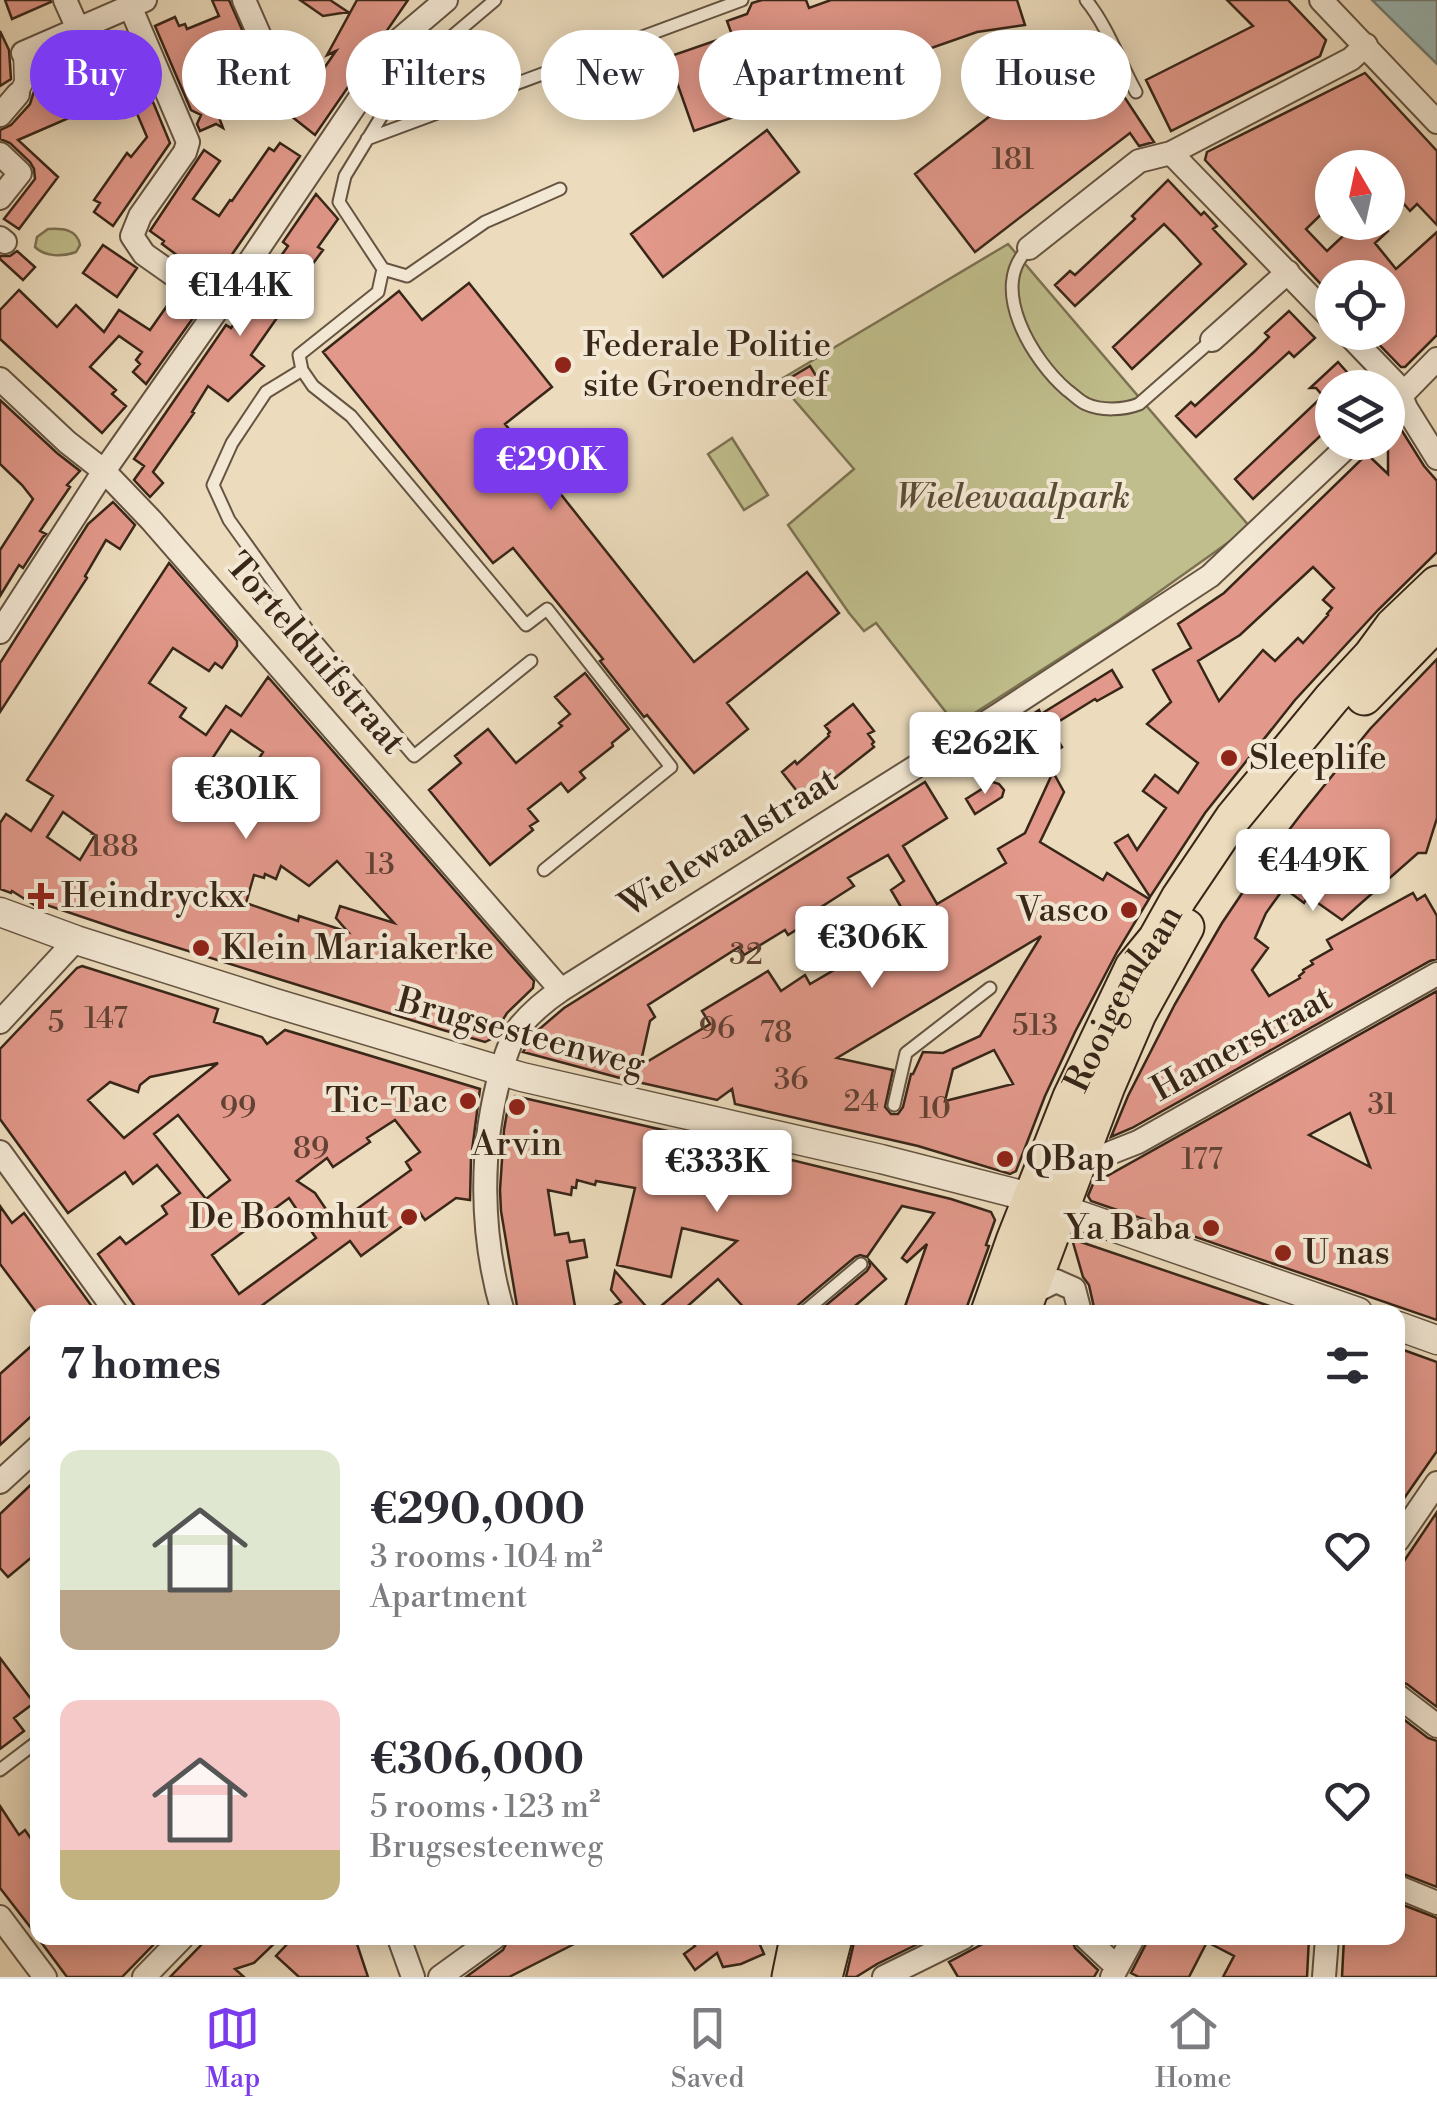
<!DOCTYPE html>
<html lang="en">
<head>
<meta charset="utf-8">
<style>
	:root { --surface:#fff; --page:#f2f2f3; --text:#2b2b33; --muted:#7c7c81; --line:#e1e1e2; --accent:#7c3aed }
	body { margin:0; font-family:"Libre Bodoni",serif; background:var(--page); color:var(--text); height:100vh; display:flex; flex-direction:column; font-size:38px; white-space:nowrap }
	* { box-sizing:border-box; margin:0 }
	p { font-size:32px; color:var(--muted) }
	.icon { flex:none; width:55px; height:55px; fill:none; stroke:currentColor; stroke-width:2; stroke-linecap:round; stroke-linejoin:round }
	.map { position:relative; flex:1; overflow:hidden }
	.panel { position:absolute; left:30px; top:1305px; width:1375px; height:640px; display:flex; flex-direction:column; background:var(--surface); border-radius:20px; box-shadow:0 5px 25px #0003 }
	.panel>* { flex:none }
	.top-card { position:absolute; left:30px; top:30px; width:1378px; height:90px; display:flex; gap:20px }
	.needle { width:65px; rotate:351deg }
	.tools { position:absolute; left:1315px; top:150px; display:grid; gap:20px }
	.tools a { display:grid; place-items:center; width:90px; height:90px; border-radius:50%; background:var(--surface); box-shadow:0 5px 25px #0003; font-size:50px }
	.price { position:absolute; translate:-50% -85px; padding:0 22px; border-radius:10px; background:#fff; color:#222; font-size:32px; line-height:65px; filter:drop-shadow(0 2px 5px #0008) }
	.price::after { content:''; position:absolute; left:50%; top:60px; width:30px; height:22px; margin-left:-15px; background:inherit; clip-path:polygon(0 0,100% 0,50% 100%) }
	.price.current { background:var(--accent); color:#fff }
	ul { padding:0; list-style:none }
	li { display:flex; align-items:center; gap:30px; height:250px; padding:0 30px }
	li span { display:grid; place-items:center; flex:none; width:280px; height:200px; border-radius:20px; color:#555 }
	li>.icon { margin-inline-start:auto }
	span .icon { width:120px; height:120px; fill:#fffc; stroke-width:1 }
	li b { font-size:42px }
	h2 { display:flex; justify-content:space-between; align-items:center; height:120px; padding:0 30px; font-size:42px }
	.pill { padding:0 35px; border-radius:45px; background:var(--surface); box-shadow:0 5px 25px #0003; font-size:35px; line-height:90px }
	.pill.current { background:var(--accent); color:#fff }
	.dock { display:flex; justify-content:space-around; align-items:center; height:140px; border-top:2px solid var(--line); background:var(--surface); font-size:28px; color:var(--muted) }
	.dock a { display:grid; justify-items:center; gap:5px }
	.dock .current { color:var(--accent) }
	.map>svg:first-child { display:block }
	.green { fill:#c0be8c; stroke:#7c7252; stroke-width:2.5 }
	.water { fill:#9abab7; stroke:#737f77; stroke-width:2.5 }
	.building { fill:#e2988a; stroke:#382618; stroke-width:2.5; fill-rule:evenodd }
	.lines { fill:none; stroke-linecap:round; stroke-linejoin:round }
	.service-casing { stroke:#655441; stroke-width:15 }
	.pedestrian-casing { stroke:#655441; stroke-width:21 }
	.minor-casing { stroke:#655441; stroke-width:26 }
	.tertiary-casing { stroke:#655441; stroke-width:31 }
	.primary-casing { stroke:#382618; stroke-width:39 }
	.service { stroke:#f3e8d4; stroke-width:11 }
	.pedestrian { stroke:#f3e8d4; stroke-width:18 }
	.minor { stroke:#f3e8d4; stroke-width:22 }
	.tertiary { stroke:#f3e8d4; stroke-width:28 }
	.primary { stroke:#ecdcbd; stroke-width:35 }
	.poi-dot { fill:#8f2418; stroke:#f3e8d4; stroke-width:4 }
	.labels { text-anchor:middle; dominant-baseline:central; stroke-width:8; stroke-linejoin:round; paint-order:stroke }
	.number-label { font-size:30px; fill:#624234 }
	.poi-label { font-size:35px; fill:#382618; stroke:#f3e8d4; text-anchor:start }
	.park-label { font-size:35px; font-style:italic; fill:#5a4c35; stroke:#f3e8d4 }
	.street-label { font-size:35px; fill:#382618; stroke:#f3e8d4 }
</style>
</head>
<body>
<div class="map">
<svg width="1437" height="1977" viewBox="0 0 1437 1977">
	<rect width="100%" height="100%" fill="#ecdcbd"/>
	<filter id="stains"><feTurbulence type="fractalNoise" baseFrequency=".002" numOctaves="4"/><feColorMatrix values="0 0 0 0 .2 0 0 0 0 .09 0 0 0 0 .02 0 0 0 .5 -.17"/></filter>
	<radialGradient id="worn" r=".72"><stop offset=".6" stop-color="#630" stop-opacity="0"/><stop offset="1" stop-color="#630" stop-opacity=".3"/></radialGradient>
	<path class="green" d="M48 229C62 228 77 229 80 245L76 252C63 257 45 257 35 247L37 237Z
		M1008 244 1250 527 1118 621 956 725 876 623 864 631 849 613 788 525 854 469 778 381Z
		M732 438 768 495 744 510 708 454Z"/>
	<path class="water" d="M1372 0H1437V64L1434 61Z"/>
	<path class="building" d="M5 0H50L51 2 12 19Z
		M212 0H229L265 82 250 89 236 56 208 69 222 111 217 112 223 128 216 124 200 131 197 124 201 115 191 110 155 26 175 17 179 26 185 24 187 29 219 16Z
		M300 0H330L348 12 323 16Z
		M357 0H408L315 135 291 116 336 51 327 55Z
		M762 0H806L809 8 831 0H1017L1025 25 977 32 694 131 668 57 732 35 727 21 747 14 752 3Z
		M1227 0H1288L1326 40 1320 56 1171 131 1146 80 1253 26Z
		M0 31 9 50 11 79 0 86Z
		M121 48 135 78 94 95 99 105 18 140 58 177 19 229 4 219 35 179 34 169 30 162 10 143 0 139V130L11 125 30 104 36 85Z
		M1082 54 1100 60 1154 142 1139 146 1130 133 975 252 915 174 1069 55Z
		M1365 73 1437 151V225L1417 204 1410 211 1404 204 1388 219V168H1332V204L1306 229 1327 251 1358 222H1381L1388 231 1375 243 1396 269 1437 232V335L1405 367H1401L1367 332H1388V278H1332V296L1205 160 1207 152Z
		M153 102 170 143 113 226 94 212 100 203 94 200 127 153 131 157 147 137 135 109Z
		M767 130 799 172 663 277 631 234Z
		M280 143 300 156 213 282 162 244 164 241 150 231 204 150 220 161 193 199 219 216 230 200 232 201 269 148 274 151Z
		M1168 180 1201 215 1204 212 1217 226 1213 229 1246 264 1132 369 1113 347 1201 264 1175 235 1164 224 1075 306 1055 285 1070 271 1075 275 1135 219 1132 216Z
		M316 194 338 219 318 247 323 250 286 300 288 301 279 315 251 355 264 366 228 401 208 386 192 412 194 413 153 472 163 483 150 497 134 480 144 466 134 459 226 325 231 328 269 273 288 246 283 242Z
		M103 245 137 268 117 297 83 273Z
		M17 251 35 267 23 280 0 259V256H10Z
		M469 283 552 387 505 424 694 662 807 572 839 613 727 703 748 729 694 773 647 715 644 717 600 661 603 659 513 548 493 563 323 352 399 291 422 320Z
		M19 290 57 327 76 305 104 332 119 310 150 330 169 303 174 306 180 299 198 311 146 384 133 372 140 364 136 360 142 352 119 336 90 367 116 390 112 394 126 406 102 433 0 339V310Z
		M1289 311 1315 338 1294 357 1289 352 1196 437 1176 416 1191 402 1195 406 1255 351 1269 337 1265 333Z
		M1338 362 1361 388H1332V425L1253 499 1235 479 1323 396 1316 388H1310Z
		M810 366 818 379 793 395 785 381Z
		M0 400 57 453 80 471 67 485 70 487 40 531 46 534 43 537 23 568 19 565 0 596V550L33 499 22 485 0 464Z
		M1396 425 1399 426 1424 466 1437 481V552L1378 610 1295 700 1205 813 1150 897 1115 843 1128 835 1137 850 1166 808 1143 791 1155 775 1178 793 1198 763 1147 724 1171 702 1153 670 1191 648 1178 624 1224 593 1367 454 1388 474V434ZM1313 567 1334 588 1323 600 1332 608 1327 614 1328 615 1303 643 1298 638 1275 661 1263 650 1219 701 1198 661 1240 635Z
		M113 502 135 525 120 549 106 540 85 576 87 578 0 712V663L88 524Z
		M169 563 237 641V646L222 668 215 663 209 671 173 648 149 683 186 708 180 717 206 735 226 706 241 716 268 677 534 981 533 988 507 1013 491 1039 485 1042 443 1030 127 932 41 903 39 908 12 891 11 893 0 889V823L6 814 31 831 53 796 27 780ZM231 730 263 752 258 760 261 762 242 789 208 765ZM63 812 95 835 80 860 47 837ZM337 861 394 923 340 906 336 918 348 932 299 916 298 921 246 903 254 875 264 878 265 874 276 879 281 866 309 886Z
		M1437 659V818L1426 853H1418L1342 920 1308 896 1304 903 1284 888 1266 913 1255 938 1268 948 1252 970 1269 996 1300 978 1299 976 1304 972 1303 970 1313 964 1311 961 1332 949 1327 940 1413 893 1417 900 1425 895 1437 916V959L1430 961 1132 1128 1111 1137 1128 1096 1175 1004 1222 923 1251 880 1302 813 1370 729Z
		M1112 670 1122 687 1097 701 1095 699 1050 727 1062 747 1035 764 1033 761 1012 774 991 741 1039 710 1041 714Z
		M585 673 629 729 612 743 613 746 580 772 585 778 568 792 561 783 528 809 538 821 530 826 533 830 490 865 429 790 461 763 455 756 488 729 516 763 562 726 559 723 570 714 555 697Z
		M853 704 874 731 868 734 874 742 872 744 874 747 831 781 829 779 803 799 782 772 795 761 797 764 829 736 828 734 830 732 825 726Z
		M1053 772 1064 792 1040 842 1103 880 1107 873 1149 899 1117 952 1075 1032 1045 1096 1016 1171 1010 1174 918 1146 735 1104 732 1089 717 1100 620 1078 523 1052 537 1031 564 1008 925 782 947 818 903 846 937 904 1006 863 998 849 1025 833ZM888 855 904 881 891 890 901 907 866 931 875 946 810 984 805 975 781 991 768 971 702 1011 710 1024 640 1066 650 1021 655 1017 648 1005 739 947 744 955 785 930 788 935 807 923 804 918 854 886 848 878ZM1041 936 980 1036 943 1053 923 1052 913 1074H911L903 1107 898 1114H891L885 1107 893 1070 837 1058ZM994 1050 1013 1084 945 1101 953 1069Z
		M993 782 999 784 1004 790 1002 797 975 814 966 799Z
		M82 966 218 1009 214 1022 262 1037 267 1044 285 1030 480 1089 471 1158 470 1200 456 1198 425 1220 420 1213 361 1256 350 1241 253 1312H139L98 1254 120 1237 126 1244 167 1214 162 1206 180 1193 157 1165 133 1184 125 1172 68 1213 0 1119V1049L77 968ZM218 1063 124 1138 88 1100 110 1082 138 1092 140 1085 150 1077ZM178 1115 230 1180 206 1199 154 1134ZM395 1120 420 1152 406 1162 411 1170 336 1224 315 1193 297 1181 327 1158 333 1167 370 1142 367 1138ZM289 1198 316 1238 239 1294 212 1255Z
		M1437 991V1320L1091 1201 1088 1196 1093 1184ZM1350 1113 1370 1167 1309 1135Z
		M515 1096 759 1152 951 1199 991 1212 995 1220 986 1245 989 1246 965 1312H903L927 1244 907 1262 902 1258 934 1213 902 1206 867 1257 860 1255 855 1257 798 1305 795 1312H748L718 1279 681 1312H654L737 1241 682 1228 671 1277 617 1265 635 1188 596 1181 595 1185 577 1180 576 1188 572 1187 571 1195 548 1190 555 1235 568 1233 570 1242 584 1240 587 1257 567 1261 576 1312H518L501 1211 500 1190 504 1130 509 1101Z
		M0 1206 12 1223 24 1213 96 1312H36L0 1264Z
		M1072 1239 1281 1310V1312H1095L1089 1285 1083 1277Z
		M869 1260 886 1279 848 1312H818L867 1271 870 1266Z
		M615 1271 651 1312H602L621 1302 611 1290Z
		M38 1340V1410L0 1445V1374Z
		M1398 1348 1437 1362V1451L1398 1507Z
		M38 1478V1552L8 1577 0 1568V1514Z
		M1437 1512V1707L1407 1684 1398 1681V1570Z
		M0 1658 34 1703 14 1718 24 1731 0 1749Z
		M1398 1715 1428 1738 1437 1741V1887L1398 1872Z
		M0 1806 19 1835 25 1830 38 1849V1937L0 1888Z
		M1398 1903 1437 1918V1977H1342L1344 1938H1398Z
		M38 1938H160L122 1977H67Z
		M208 1938H280L254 1963 235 1969 244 1977H170Z
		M293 1938H355L368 1977H299L276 1956Z
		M514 1938H586L509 1977H466L503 1950 508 1940Z
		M689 1938H757L764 1954 741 1964 723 1967 717 1953 695 1970 684 1954 695 1946Z
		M855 1938H930L877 1964 856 1977H846Z
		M994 1938H1071L1075 1948 1098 1970 1094 1977H958L949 1962Z
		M1149 1938H1309L1307 1977H1223L1234 1956 1207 1942 1189 1977H1139L1131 1973Z"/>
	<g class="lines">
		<g class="service-casing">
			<path id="service" d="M495 0 443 44 392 99 345 176 339 202 383 269 378 292 299 355 302 370 313 386 351 416 526 625 547 609 671 767 544 870
				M1086 0C1108 27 1119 61 1136 92
				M367 139 742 0
				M1029 248C987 287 1033 361 1067 390 1073 394 1079 401 1086 404 1101 411 1124 410 1139 404L1212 340
				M383 269 407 276 485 222 560 189
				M302 370 266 392 232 443 213 485 229 520 312 636 414 756 531 661
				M894 1105 906 1053 990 988
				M804 1312 861 1264
				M0 1770 38 1741"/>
		</g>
		<g class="pedestrian-casing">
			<path id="pedestrian" d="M18 94 24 82 23 53"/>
		</g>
		<g class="minor-casing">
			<path id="minor" d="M65 0 78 29
				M244 0 276 73
				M1321 0 1437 122
				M130 6 188 142 185 152 140 216 132 236 144 254 219 307
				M23 53 145 0
				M0 115 18 94
				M1171 153 1332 319
				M0 154 20 173 0 198
				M0 238 5 242
				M1029 248 1139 161 1171 153 1351 59 1366 45
				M1346 332 1396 384 1406 408 1437 458
				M1212 340 1288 272
				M0 379 67 442 104 471 151 520 561 990
				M1388 409 1437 359
				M0 632 104 471 219 307 399 40 446 0
				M0 1022 76 940
				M0 1152 116 1312
				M1077 1166 1138 1142 1437 974
				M1028 1295 1056 1281 1074 1289 1080 1312
				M503 1312C480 1235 479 1146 502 1068 506 1054 511 1038 520 1026 532 1012 546 1000 561 990L998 715 1210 576 1352 442
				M0 1482 38 1447
				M1398 1540 1437 1483
				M1398 1696 1437 1726
				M1398 1887 1437 1903
				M0 1917 45 1977
				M399 1938 413 1977
				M1086 1938 1117 1967
				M144 1977 182 1938
				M440 1977 494 1938
				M884 1977 963 1938
				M1112 1977 1133 1938
				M1324 1977 1327 1938"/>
		</g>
		<g class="tertiary-casing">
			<path id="tertiary" d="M0 912 76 940 275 1003 522 1077 881 1159 1018 1194 1358 1312
				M1398 1326 1437 1340"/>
		</g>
		<g class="primary-casing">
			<g id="primary">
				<path d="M1364 697 1437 622"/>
				<path id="s1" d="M989 1312 1014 1241 1071 1097 1133 967 1156 939 1179 898 1233 818 1332 698 1371 656 1393 626 1437 584"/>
				<path d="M1022 1312 1107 1086 1138 1014 1186 927"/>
				<path d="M790 1977 798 1938"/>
				<path d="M824 1977 834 1938"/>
			</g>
		</g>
		<use href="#service" class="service"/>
		<use href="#pedestrian" class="pedestrian"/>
		<use href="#minor" class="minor"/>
		<use href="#tertiary" class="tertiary"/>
		<use href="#primary" class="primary"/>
	</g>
	<g class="poi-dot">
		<circle cx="563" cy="365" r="10"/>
		<circle cx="1229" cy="758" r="10"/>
		<path d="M36 881h10v10h10v10h-10v10h-10v-10h-10v-10h10z"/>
		<circle cx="1129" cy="910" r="10"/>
		<circle cx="201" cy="948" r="10"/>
		<circle cx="468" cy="1101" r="10"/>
		<circle cx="517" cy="1107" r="10"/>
		<circle cx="1005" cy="1159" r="10"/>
		<circle cx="409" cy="1217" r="10"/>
		<circle cx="1211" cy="1228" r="10"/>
		<circle cx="1283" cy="1253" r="10"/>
	</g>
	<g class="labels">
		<g class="number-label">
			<text x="1013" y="160">181</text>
			<text x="114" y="847">188</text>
			<text x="380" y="865">13</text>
			<text x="746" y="955">32</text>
			<text x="106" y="1019">147</text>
			<text x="56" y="1023">5</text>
			<text x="1035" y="1026">513</text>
			<text x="717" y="1029">96</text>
			<text x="776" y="1033">78</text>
			<text x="791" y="1080">36</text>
			<text x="861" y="1102">24</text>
			<text x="1382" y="1105">31</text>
			<text x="238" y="1108">99</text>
			<text x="935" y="1109">10</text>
			<text x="311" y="1149">89</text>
			<text x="1202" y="1160">177</text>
		</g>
		<g class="poi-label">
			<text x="583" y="345">Federale Politie<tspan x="583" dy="40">site Groendreef</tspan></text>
			<text x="1249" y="758">Sleeplife</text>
			<text x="61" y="896">Heindryckx</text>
			<text x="1109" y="910" text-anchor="end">Vasco</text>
			<text x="221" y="948">Klein Mariakerke</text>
			<text x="448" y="1101" text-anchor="end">Tic-Tac</text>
			<text x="517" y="1144" text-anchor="middle">Arvin</text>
			<text x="1025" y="1159">QBap</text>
			<text x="389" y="1217" text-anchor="end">De Boomhut</text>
			<text x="1191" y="1228" text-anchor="end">Ya Baba</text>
			<text x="1303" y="1253">U nas</text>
		</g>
		<g class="park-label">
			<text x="1013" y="497">Wielewaalpark</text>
		</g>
		<g class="street-label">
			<text transform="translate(315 654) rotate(49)">Tortelduifstraat</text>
			<text transform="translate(729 843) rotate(-32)">Wielewaalstraat</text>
			<text stroke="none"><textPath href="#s1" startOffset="342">Rooigemlaan</textPath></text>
			<text transform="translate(521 1033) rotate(15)">Brugsesteenweg</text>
			<text transform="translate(1242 1044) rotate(-29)">Hamerstraat</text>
		</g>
	</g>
	<rect width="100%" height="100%" filter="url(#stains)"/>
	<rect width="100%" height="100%" fill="url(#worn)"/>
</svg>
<div class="tools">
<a><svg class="needle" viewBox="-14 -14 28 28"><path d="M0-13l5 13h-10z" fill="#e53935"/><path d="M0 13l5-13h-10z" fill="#7c7c81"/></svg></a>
<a><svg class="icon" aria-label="locate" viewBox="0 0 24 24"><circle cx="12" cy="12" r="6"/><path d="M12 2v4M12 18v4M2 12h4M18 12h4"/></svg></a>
<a><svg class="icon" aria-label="layers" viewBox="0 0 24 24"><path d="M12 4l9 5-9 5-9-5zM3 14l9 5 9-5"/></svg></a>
</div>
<b class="price" style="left:240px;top:339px">€144K</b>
<b class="price current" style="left:551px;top:513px">€290K</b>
<b class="price" style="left:985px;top:797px">€262K</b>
<b class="price" style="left:246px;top:842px">€301K</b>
<b class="price" style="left:1313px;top:914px">€449K</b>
<b class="price" style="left:872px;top:991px">€306K</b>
<b class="price" style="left:717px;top:1215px">€333K</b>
<div class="top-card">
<a class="pill current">Buy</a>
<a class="pill">Rent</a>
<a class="pill">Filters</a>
<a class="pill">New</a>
<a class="pill">Apartment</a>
<a class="pill">House</a>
</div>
<section class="panel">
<h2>7 homes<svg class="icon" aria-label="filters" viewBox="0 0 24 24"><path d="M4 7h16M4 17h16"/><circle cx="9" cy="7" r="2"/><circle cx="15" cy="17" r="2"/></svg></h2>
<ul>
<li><span style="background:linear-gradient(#dfe7d0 70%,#b9a48a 0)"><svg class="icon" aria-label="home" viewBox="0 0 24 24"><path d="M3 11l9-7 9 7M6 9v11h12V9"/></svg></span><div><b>€290,000</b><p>3 rooms · 104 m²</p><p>Apartment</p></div><svg class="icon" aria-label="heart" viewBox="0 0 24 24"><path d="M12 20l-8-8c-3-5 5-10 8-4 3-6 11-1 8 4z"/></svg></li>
<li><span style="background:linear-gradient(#f6c9c9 75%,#c2b280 0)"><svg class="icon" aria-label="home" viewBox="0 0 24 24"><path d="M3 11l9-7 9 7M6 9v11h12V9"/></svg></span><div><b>€306,000</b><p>5 rooms · 123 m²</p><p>Brugsesteenweg</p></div><svg class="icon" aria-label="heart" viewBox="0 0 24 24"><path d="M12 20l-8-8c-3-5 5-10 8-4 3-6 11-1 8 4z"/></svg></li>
</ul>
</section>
</div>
<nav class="dock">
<a class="current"><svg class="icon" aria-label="map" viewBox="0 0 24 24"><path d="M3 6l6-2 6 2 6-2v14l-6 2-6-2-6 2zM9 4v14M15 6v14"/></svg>Map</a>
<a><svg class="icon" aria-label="saved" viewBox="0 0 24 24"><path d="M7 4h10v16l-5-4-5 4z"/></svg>Saved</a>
<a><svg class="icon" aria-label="home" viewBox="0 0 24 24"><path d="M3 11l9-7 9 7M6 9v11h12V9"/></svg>Home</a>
</nav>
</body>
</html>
